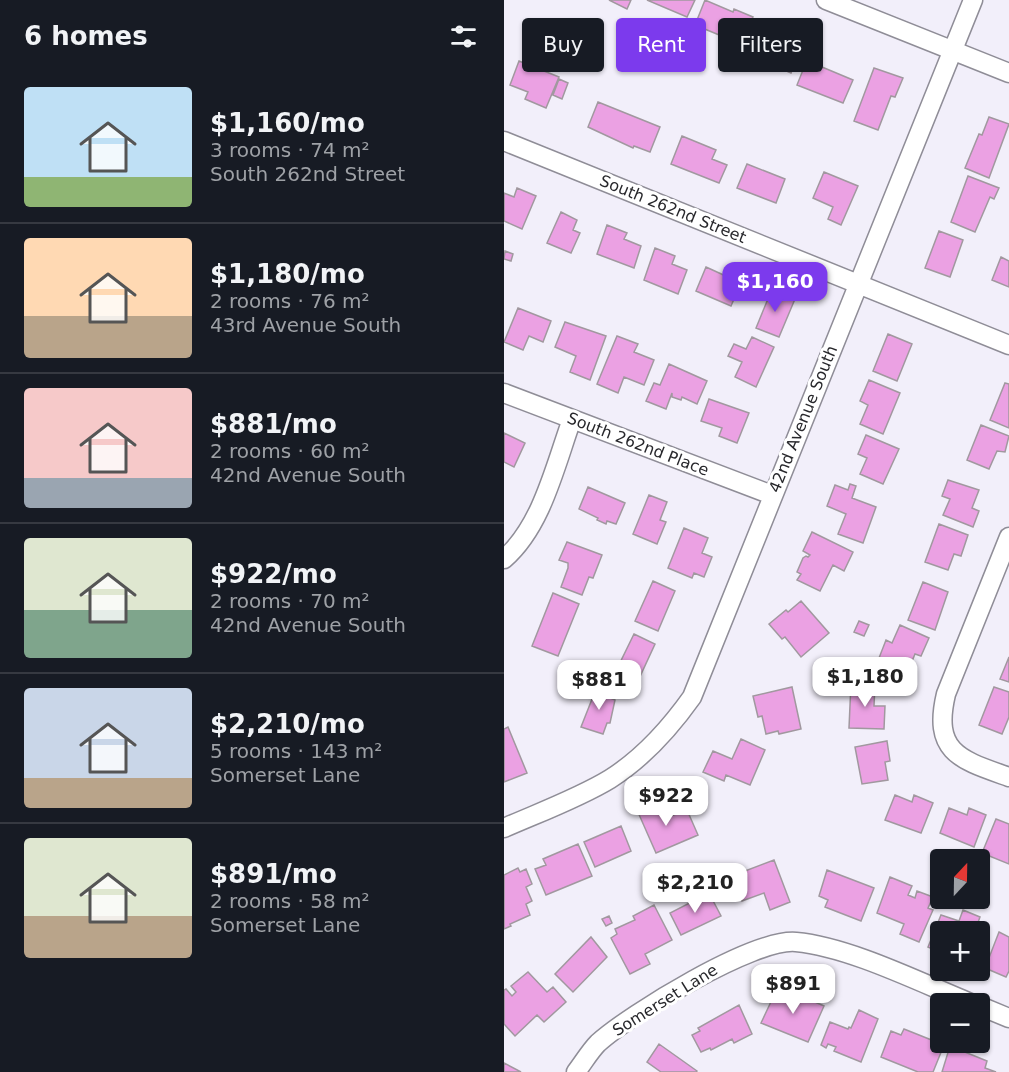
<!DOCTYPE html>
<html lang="en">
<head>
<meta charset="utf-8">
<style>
	:root { --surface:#171b24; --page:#242831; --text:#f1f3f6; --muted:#9ea1a6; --line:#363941; --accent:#7c3aed }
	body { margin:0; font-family:"DejaVu Sans",sans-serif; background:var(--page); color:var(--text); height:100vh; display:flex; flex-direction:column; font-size:22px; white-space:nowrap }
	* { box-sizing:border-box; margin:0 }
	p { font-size:20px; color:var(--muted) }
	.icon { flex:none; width:33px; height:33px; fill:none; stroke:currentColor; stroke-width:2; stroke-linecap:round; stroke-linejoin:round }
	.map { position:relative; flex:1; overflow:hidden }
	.sheet { display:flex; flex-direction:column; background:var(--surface); width:504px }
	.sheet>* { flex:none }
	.banner { position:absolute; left:18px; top:18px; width:396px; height:54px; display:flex; gap:12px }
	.needle { width:39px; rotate:22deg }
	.fabs { position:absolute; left:426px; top:849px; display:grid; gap:12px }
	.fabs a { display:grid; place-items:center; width:60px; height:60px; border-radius:6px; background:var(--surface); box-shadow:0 2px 4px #0004; font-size:30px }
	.price { position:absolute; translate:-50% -51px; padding:0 14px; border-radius:12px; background:#fff; color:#222; font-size:20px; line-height:39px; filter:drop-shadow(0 2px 3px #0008) }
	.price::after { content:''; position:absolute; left:50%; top:36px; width:18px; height:14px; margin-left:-9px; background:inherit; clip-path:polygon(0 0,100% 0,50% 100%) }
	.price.active { background:var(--accent); color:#fff }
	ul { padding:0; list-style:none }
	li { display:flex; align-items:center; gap:18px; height:150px; padding:0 24px }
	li+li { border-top:2px solid var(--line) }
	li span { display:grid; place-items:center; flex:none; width:168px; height:120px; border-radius:6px; color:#555 }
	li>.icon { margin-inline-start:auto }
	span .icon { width:72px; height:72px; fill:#fffc; stroke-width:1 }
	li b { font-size:26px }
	h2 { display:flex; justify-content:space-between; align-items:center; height:72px; padding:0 24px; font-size:26px }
	.tag { padding:0 21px; border-radius:6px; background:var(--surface); box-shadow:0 2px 4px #0004; font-size:21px; line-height:54px }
	.tag.active { background:var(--accent); color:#fff }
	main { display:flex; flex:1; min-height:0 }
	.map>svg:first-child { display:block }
	.building { fill:#eba1e3; stroke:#a1989f; stroke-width:1.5 }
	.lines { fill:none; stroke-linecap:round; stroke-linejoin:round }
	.minor-casing { stroke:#8f8d97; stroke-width:21 }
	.minor { stroke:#fff; stroke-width:18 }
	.labels { text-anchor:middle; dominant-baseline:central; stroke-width:6; stroke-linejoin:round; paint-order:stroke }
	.street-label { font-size:16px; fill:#28282c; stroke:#fff }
</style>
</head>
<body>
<main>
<section class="sheet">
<h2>6 homes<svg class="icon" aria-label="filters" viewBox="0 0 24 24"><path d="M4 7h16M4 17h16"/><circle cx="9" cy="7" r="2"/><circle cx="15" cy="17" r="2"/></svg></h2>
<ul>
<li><span style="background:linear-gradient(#bfe0f5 75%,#8fb573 0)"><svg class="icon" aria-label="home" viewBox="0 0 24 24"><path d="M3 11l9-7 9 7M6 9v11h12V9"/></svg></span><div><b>$1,160/mo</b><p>3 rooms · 74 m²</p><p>South 262nd Street</p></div></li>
<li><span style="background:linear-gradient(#ffd9b3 65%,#b9a48a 0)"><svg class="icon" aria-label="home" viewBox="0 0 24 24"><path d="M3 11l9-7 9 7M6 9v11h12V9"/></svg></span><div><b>$1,180/mo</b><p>2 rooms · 76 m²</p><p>43rd Avenue South</p></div></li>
<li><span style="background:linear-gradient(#f6c9c9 75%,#9aa5b1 0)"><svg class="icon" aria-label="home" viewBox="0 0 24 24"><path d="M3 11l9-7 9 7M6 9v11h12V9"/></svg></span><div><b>$881/mo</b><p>2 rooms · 60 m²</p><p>42nd Avenue South</p></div></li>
<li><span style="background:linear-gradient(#dfe7d0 60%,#7fa58c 0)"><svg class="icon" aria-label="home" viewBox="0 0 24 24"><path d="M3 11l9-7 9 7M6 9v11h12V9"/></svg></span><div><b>$922/mo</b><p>2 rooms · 70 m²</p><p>42nd Avenue South</p></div></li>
<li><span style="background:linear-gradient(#c9d6e8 75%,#b9a48a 0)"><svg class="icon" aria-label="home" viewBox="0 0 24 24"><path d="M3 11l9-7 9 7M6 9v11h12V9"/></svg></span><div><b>$2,210/mo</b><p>5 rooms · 143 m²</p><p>Somerset Lane</p></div></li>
<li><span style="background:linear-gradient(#dfe7d0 65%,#b9a48a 0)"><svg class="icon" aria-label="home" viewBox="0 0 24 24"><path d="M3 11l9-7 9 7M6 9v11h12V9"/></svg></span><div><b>$891/mo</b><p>2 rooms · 58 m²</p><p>Somerset Lane</p></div></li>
</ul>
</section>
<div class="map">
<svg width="505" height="1072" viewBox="0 0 505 1072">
	<rect width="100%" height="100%" fill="#f2effa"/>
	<path class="building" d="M105 0H127L123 9Z
		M143 0H191L183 17Z
		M201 0 229 12 230 9 249 17 237 44 191 25Z
		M252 26 271 34 269 37 297 49 287 73 242 54 251 33 249 32Z
		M15 61 55 77 42 108 21 99 24 92 6 85Z
		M301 65 316 71 318 67 349 80 339 103 293 85Z
		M370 68 399 78 391 97 387 96 374 130 350 121Z
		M55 79 64 83 58 99 49 95Z
		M94 102 156 127 146 152 130 146 129 148 84 127Z
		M485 117 505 124 485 178 461 168 475 134 478 135Z
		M178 136 212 150 208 159 223 165 215 183 167 164Z
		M243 164 281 179 272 203 233 188Z
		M320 172 354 186 337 225 324 219 329 207 309 198Z
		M464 176 495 188 490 199 486 197 471 232 447 222Z
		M13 188 32 196 18 229 0 221V193L10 197Z
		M57 212 73 220 69 230 76 233 67 253 43 243Z
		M103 225 123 233 120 239 137 246 130 268 93 254Z
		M435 231 459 240 446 277 421 268Z
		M151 248 171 256 168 264 183 270 174 294 140 280Z
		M1 251 9 254 7 261 0 259Z
		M497 257 505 261V287L488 280Z
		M202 267 237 283 227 306 192 291Z
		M268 289 291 299 275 337 252 328Z
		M14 308 47 321 39 342 25 336 19 350 0 342Z
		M61 322 102 336 86 380 66 372 72 356 51 347Z
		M384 334 408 344 393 381 369 371Z
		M113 336 134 344 130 352 150 360 140 385 120 377 114 393 93 384Z
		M248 337 270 347 252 387 231 377 238 362 224 356 230 344 242 349Z
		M165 364 203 381 193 404 178 397 177 400 168 397V393L162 409 142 401 150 383 156 385Z
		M365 380 396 393 379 434 356 424 364 405 356 401Z
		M501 383 505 384V428L486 420Z
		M205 399 245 413 233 443 215 436 218 428 197 421Z
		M477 425 505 436 501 452 493 451 485 469 463 460Z
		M0 433 21 443 10 467 0 462Z
		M362 435 395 449 379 484 356 474 363 458 354 454Z
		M444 480 475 490 468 508 475 511 469 527 439 515 446 499 438 496Z
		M346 484 352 486 348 498 372 507 359 543 334 534 342 514 323 506 331 485 344 490Z
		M84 487 121 503 112 524 103 521 102 524 93 520 94 518 75 509Z
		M145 495 163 502 156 520 162 522 153 544 129 534Z
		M435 524 464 535 457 556 450 554 444 570 421 562Z
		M180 528 204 538 198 553 208 557 200 577 190 573 188 578 164 568Z
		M308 532 349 552 340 571 329 565 316 591 293 580 297 574 293 572 299 558 302 556 304 557 306 555 299 551Z
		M63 542 98 555 89 578 85 577 78 595 57 587 64 568V563L55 560Z
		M149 581 171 591 154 631 131 621Z
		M419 582 444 592 431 630 404 620Z
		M49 593 75 604 54 656 28 646Z
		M297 601 325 633 297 657 281 637 278 639 265 624 282 610 284 612Z
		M355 621 365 625 360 636 350 632Z
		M396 625 425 638 417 656 411 654 404 671 375 658 382 640 388 643Z
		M130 634 151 644 133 683 111 673Z
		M505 657V682L496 679Z
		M347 683 371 684 370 706H381L380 729 345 728Z
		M94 684 107 688 104 697 111 700 106 723H103L99 734 77 727Z
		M288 687 297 729 275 734 274 731 262 734 258 716 254 717 249 696Z
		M490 687 505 692V717L498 734 475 725Z
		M4 727 23 773 0 782V729Z
		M237 739 261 750 246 785 222 775 220 781 199 772 209 751 228 759Z
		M383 741 386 761 381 762 384 780 358 784 351 747Z
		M391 795 408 802 410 795 429 803 417 833 381 820Z
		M154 801 161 818 183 810 194 835 152 853 133 810Z
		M445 808 463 815 465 808 482 815 470 847 436 833Z
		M492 819 505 824V864L478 853Z
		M117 826 127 851 91 867 80 842Z
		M74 844 88 876 42 895 31 869 42 865 39 859Z
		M270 860 286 902 266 910 260 893 238 901 228 876Z
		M14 868 16 872 22 869 28 884 22 887 28 901 22 904 26 915 6 924 7 926 0 929V875Z
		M323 870 370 888 357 921 321 907 324 900 315 896Z
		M386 877 408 886 404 895 411 898 413 891 429 897 424 908 429 910 415 942 396 934 400 924 373 913Z
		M205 893 217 916 177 935 166 913Z
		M150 905 168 940 141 954 146 964 126 974 107 938 113 934 111 929 131 920 129 916Z
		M459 910 476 917 472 928 482 932 476 950V932H436V952L424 947 437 915 455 921Z
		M105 916 108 923 102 926 98 919Z
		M495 932 505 937V971L502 977 481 968Z
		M87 937 103 957 69 992 51 974Z
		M24 972 43 992 49 987 62 1002 40 1022 33 1015 11 1036 0 1024V990L2 989 8 996 12 992 7 986Z
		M273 989 301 1001 302 998 320 1006 304 1042 257 1023Z
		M235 1005 248 1034 230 1043 228 1039 207 1050 206 1048 197 1052 188 1035 196 1031 194 1028Z
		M355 1010 374 1019 357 1062 330 1051 332 1047 324 1044 322 1048 317 1045 326 1022 344 1029 345 1027 347 1028Z
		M400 1029 440 1045 429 1072H414L377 1057 387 1031 397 1035Z
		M155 1044 193 1071 192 1072H157L143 1062Z
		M446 1046 483 1061 481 1068 492 1072H438Z
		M0 1063 17 1072H0Z"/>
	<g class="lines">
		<g class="minor-casing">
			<path id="minor" d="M322 0 505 73
				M0 141 505 345
				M0 393 268 495
				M505 537 442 694C428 753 457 760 505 777
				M0 559C38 526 51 466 68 419
				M0 828C34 813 75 798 106 779 139 758 166 728 188 697L469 0
				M476 1006 505 1018
				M72 1072C79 1063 86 1051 94 1043 126 1014 250 938 292 942 346 947 417 983 469 1004"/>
		</g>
		<use href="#minor" class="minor"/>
	</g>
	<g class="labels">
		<g class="street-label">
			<text transform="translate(169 209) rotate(22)">South 262nd Street</text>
			<text transform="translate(299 419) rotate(-68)">42nd Avenue South</text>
			<text transform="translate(134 444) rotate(21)">South 262nd Place</text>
			<text transform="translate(161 1000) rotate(-32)">Somerset Lane</text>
		</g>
	</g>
</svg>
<div class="fabs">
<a><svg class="needle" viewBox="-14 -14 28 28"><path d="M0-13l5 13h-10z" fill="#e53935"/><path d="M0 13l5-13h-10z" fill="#9ea1a6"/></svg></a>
<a>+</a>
<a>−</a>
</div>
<b class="price active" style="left:271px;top:313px">$1,160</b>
<b class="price" style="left:361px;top:708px">$1,180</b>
<b class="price" style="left:95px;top:711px">$881</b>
<b class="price" style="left:162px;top:827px">$922</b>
<b class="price" style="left:191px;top:914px">$2,210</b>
<b class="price" style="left:289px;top:1015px">$891</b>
<div class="banner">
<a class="tag">Buy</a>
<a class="tag active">Rent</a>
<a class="tag">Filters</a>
</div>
</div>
</main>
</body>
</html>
